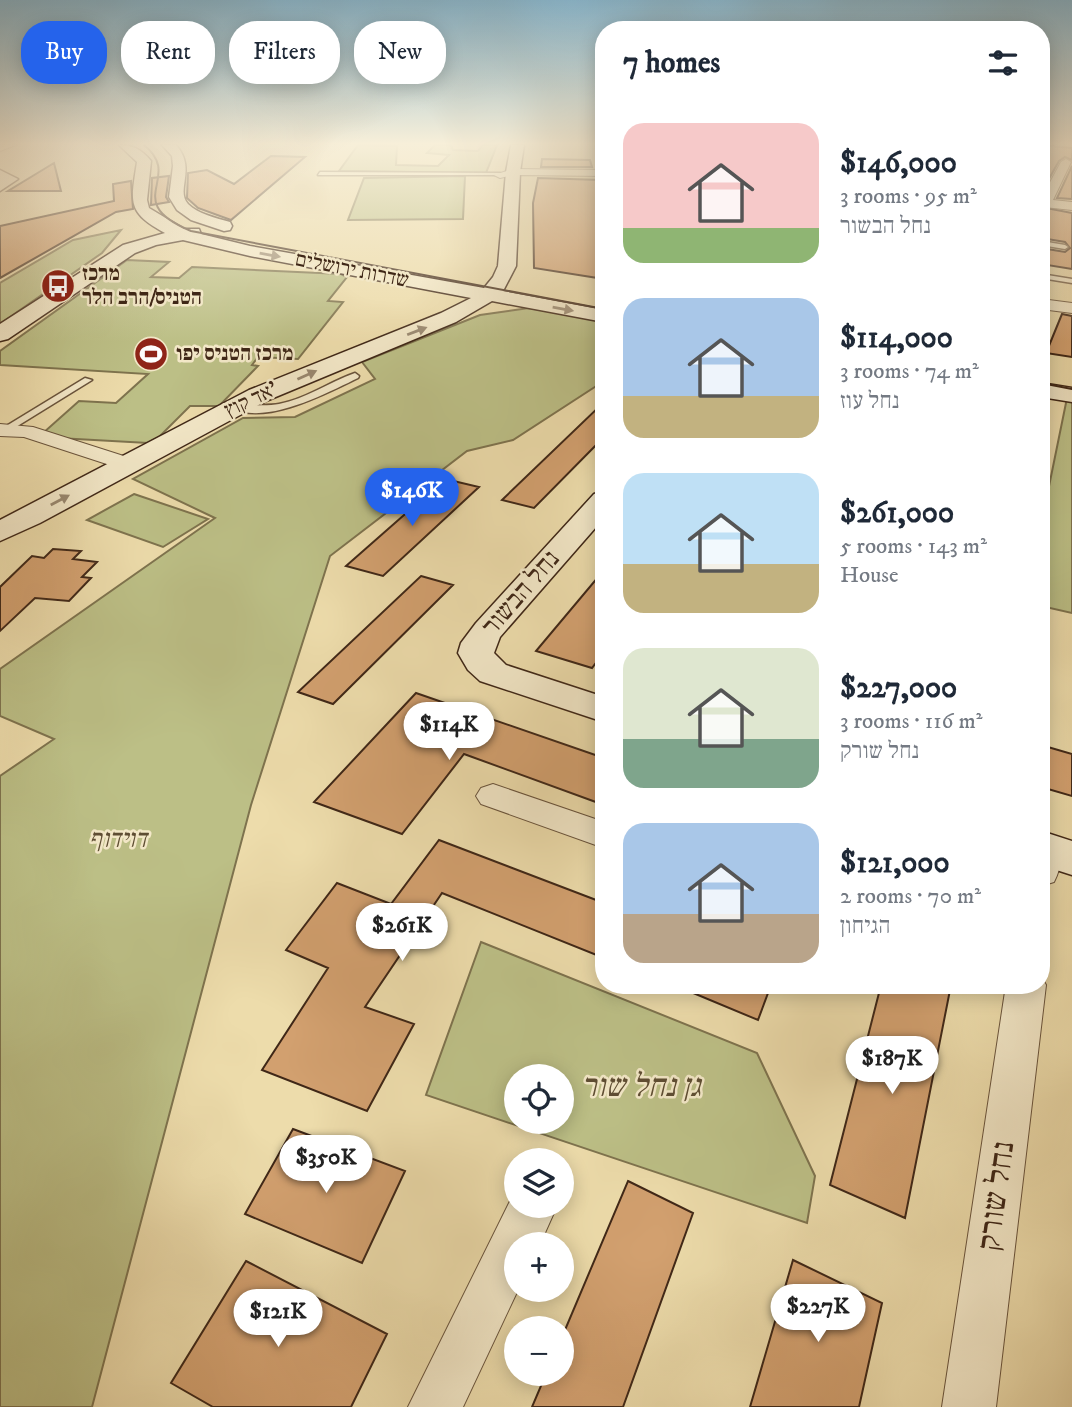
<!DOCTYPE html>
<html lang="en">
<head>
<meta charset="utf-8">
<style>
	:root { --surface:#fff; --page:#f6f6f7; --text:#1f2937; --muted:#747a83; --accent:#2563eb }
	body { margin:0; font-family:"IM FELL DW Pica","Frank Ruhl Libre",serif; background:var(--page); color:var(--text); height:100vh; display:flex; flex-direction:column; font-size:26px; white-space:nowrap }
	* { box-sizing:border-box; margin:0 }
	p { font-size:23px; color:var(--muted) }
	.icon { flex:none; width:38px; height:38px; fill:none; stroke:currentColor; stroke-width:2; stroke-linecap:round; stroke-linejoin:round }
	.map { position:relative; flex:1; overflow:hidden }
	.details { position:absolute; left:595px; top:21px; width:455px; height:973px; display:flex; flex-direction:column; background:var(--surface); border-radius:28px; box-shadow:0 4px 18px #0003 }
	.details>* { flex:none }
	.top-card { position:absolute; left:21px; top:21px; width:469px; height:63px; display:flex; gap:14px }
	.fabs { position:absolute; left:504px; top:1064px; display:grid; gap:14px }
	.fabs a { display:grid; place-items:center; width:70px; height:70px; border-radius:50%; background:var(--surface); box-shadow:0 4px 18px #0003; font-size:35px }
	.price { position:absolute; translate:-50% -60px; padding:0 16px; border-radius:24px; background:#fff; color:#222; font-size:23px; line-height:46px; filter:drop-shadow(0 2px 4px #0008) }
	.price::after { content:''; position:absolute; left:50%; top:42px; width:21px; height:16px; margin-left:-10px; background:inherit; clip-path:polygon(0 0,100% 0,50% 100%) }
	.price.on { background:var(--accent); color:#fff }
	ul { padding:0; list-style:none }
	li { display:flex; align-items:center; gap:21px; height:175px; padding:0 28px }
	li span { display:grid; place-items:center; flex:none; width:196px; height:140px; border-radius:21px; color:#555 }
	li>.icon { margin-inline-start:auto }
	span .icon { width:84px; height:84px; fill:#fffc; stroke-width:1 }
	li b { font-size:30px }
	h2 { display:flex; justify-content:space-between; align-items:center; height:84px; padding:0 28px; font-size:30px }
	.pill { padding:0 24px; border-radius:28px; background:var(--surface); box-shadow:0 4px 18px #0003; font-size:24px; line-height:63px }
	.pill.on { background:var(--accent); color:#fff }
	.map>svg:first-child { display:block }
	.green { fill:#bcbf86; stroke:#7e734e; stroke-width:2; fill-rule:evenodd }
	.building { fill:#d2a06f; stroke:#3f2717; stroke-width:2 }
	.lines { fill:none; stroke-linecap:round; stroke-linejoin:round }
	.lane-casing { stroke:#6a543c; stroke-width:3 }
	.street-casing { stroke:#6a543c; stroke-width:2 }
	.secondary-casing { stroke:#3f2717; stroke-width:3 }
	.lane { fill:#f3e8c8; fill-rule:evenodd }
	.street { fill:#f3e8c8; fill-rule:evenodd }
	.secondary { fill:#f3e8c8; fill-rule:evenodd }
	.tram { stroke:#3f2717; stroke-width:2 }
	.oneway { fill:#998870 }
	.labels { text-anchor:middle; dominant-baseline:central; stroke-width:5; stroke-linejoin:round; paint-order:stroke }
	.far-street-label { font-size:21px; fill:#3f2717; stroke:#f3e8c8 }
	.far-poi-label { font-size:21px; font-weight:bold; fill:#3f2717; stroke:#f3e8c8; text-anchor:start }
	.street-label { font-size:26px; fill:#3f2717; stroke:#f3e8c8 }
	.park-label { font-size:26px; font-style:italic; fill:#5e4d33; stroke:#f3e8c8 }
	.near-park-label { font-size:32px; font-style:italic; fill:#5e4d33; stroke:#f3e8c8 }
	.near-street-label { font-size:32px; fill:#3f2717; stroke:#f3e8c8 }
</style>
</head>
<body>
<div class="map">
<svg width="1072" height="1407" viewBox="0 0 1072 1407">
	<rect width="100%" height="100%" fill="#eddcab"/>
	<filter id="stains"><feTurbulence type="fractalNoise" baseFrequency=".00286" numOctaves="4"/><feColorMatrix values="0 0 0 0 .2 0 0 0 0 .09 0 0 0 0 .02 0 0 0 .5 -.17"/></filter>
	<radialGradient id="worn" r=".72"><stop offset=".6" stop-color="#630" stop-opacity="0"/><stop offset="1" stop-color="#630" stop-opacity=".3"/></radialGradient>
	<path class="green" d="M358 145 397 146 396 165 438 166 449 155 427 153 435 145H451L453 150 478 151 482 145H497L486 173 339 171Z
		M465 176 463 219 348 220 364 178Z
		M121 230 102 253 0 324V283L73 240Z
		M127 260 169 262 151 277 179 278 192 267 341 274 347 277 328 301 343 302 298 359 258 357 252 365 258 366 219 406H190L159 437 148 443 58 438 43 433 79 401 116 403 148 374 0 365V351Z
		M529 308 604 321V381L513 440 467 451 330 556 251 805 92 1407H0V776L54 739 0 716V669L215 518 133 479 243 418 295 417 375 379 362 362 480 315Z
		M1067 398 1072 399V613L1041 606V501H1046Z
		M134 494 208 519 163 547 87 520Z
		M481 942 757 1053 815 1176 807 1223 426 1095ZM516 1076H562V1122H516Z"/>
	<path class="building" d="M1041 145 1072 148V160L1065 157 1059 161 1041 193Z
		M271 156 305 157 231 220 198 208 187 198 188 173 207 170 234 184Z
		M542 159 590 160 592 167H541Z
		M54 163 61 191H8Z
		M1072 166V199L1057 198Z
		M169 176 166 197 169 202 151 205 152 178Z
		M538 178 601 180 604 279 534 268 533 203Z
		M131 181 133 209 116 212 0 278V226L114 201 113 184Z
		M1041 207 1072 213V269L1041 264V248L1065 252 1070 248 1065 242 1041 238Z
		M1062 314 1072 316V357L1046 353Z
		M604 402V437L534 508 502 500Z
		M445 479 479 487 383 576 346 566Z
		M53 549 81 551 73 559 97 562 82 577 91 578 69 601 35 598 0 631V587L32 556 44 558Z
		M604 570V652L592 668 536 651Z
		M421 576 453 585 333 704 298 692Z
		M416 693 604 758V805L464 754 402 834 314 802Z
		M1041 745 1072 754V796L1041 787Z
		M439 840 604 903V958L442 893 365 1007 414 1024 367 1111 262 1070 328 968 286 950 337 883 391 904Z
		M674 985H771L758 1020Z
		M881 985H951L905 1218 830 1185Z
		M293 1129 405 1171 362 1263 245 1214Z
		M628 1181 693 1213 623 1407H532L546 1374H562V1337Z
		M793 1260 882 1303 859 1407H750Z
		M246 1261 387 1334 351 1407H213L171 1383Z"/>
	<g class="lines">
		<g class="lane-casing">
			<path id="lane" d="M320 172 500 173 503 175H318Z
				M1041 241 1065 245 1068 247 1065 249 1041 245Z
				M1041 274 1072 279V283L1041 278Z
				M355 373 359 376 358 378C327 393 264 427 230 407 237 403 266 407 279 404 306 399 329 382 355 373Z
				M85 378 92 380 11 430 3 428Z"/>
		</g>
		<g class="street-casing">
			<path id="street" d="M0 145H16L0 151Z
				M1066 159 1071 162 1053 200 1072 202V210L1044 207 1041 199 1061 162Z
				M513 169 604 170V176L513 175 500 178 494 175Z
				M1041 299 1072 303V313L1041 309Z
				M0 424 33 427 133 459 136 464 133 469 125 470 24 437 0 436Z
				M493 784 604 822V848L481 804 476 796 481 788Z
				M1044 836 1056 840C1064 853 1061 868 1054 882L1041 886V837Z
				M1041 976 1046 985 996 1407H942L1006 985H1041Z
				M516 1189V1206H557L540 1244H516L518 1290 463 1407H408Z"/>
		</g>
		<g class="secondary-casing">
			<path id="secondary" d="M119 145C133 145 141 149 151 161L147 200 149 208 184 229H199L201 234 250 246 484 288 493 277 498 266 506 172 511 145H524L520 172 516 266 503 291 604 310V322L492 301 456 322 266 401 40 523 0 541V520L249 390 441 313 471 298 250 256 183 240 156 245 135 253 8 339 0 341V324L123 245 165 233C126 212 131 202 137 162Z
				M162 145H176C197 169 175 190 188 204 198 214 216 218 230 222L232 226 230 230 224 231 191 220 177 210 169 197 173 166 172 156Z
				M0 170 18 179 0 191Z
				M1041 383 1072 388V402L1041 397Z
				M604 491V518L500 637 494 653 506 665 604 697V722L480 681 468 670 458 653 461 643 476 623 594 494Z
				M1041 831 1072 841V875L1041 865Z"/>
		</g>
		<use href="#lane" class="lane"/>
		<use href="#street" class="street"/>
		<use href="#secondary" class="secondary"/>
		<path class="tram" d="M144 145C185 178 119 201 191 231L604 309
			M1041 383 1072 389"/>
	</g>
	<defs><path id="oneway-solid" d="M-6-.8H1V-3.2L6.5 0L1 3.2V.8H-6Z" transform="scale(1.75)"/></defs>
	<g class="oneway">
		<use href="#oneway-solid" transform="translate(270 255) rotate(10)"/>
		<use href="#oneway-solid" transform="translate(563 309) rotate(10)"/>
		<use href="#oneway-solid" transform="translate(417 331) rotate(-21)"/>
		<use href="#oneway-solid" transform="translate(307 375) rotate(-24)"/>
		<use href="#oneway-solid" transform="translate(60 500) rotate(-28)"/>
	</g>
	<linearGradient id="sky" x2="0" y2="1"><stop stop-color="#88b7cf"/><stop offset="0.42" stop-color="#f7efd9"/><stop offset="1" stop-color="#f7efd9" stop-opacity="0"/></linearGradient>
	<rect width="1072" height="342" fill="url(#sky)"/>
	<defs>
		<g id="bus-disc" transform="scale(1.75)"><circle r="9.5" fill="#8f2418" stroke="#f3e8c8"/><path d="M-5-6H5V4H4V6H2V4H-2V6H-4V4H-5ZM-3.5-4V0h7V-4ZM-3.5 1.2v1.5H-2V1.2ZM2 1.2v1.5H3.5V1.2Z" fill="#fff"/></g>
		<g id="stadium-disc" transform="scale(1.75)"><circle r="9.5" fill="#8f2418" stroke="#f3e8c8"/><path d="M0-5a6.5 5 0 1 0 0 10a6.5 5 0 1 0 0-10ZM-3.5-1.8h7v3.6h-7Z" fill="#fff"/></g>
	</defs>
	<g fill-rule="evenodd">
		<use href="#bus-disc" x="58" y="286"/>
		<use href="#stadium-disc" x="151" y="354"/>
	</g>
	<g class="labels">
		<g class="far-street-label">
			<text transform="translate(352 270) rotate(11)">שדרות ירושלים</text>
			<text transform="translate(251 400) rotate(-25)">אד קוץ'</text>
		</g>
		<g class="far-poi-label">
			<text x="82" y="274">מרכז<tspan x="82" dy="24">הטניס/הרב הלר</tspan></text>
			<text x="176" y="354">מרכז הטניס יפו</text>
		</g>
		<g class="street-label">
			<text transform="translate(521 593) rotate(-49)">נחל הבשור</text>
		</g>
		<g class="park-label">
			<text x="118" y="839">דוידוף</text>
		</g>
		<g class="near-park-label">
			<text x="641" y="1087">גן נחל שור</text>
		</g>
		<g class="near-street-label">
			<text transform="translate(997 1196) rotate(-82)">נחל שורק</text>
		</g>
	</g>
	<rect width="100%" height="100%" filter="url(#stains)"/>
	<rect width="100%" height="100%" fill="url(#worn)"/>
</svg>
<div class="fabs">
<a><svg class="icon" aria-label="locate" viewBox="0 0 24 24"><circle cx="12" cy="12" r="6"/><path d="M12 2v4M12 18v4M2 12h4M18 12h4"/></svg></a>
<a><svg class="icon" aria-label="layers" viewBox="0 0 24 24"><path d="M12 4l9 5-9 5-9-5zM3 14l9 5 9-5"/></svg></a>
<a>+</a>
<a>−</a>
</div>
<b class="price on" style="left:412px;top:528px">$146K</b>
<b class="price" style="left:449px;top:762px">$114K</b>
<b class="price" style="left:402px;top:963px">$261K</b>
<b class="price" style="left:892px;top:1096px">$187K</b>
<b class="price" style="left:326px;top:1195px">$350K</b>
<b class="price" style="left:818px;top:1344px">$227K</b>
<b class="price" style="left:278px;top:1349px">$121K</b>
<div class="top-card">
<a class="pill on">Buy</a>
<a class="pill">Rent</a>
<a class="pill">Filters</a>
<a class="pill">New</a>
</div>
<section class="details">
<h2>7 homes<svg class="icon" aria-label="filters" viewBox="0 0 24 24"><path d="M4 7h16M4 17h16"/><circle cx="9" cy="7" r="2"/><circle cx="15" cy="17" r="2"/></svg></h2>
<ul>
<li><span style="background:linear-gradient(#f6c9c9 75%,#8fb573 0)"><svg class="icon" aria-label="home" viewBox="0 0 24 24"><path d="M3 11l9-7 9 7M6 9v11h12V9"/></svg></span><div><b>$146,000</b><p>3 rooms · 95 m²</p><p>נחל הבשור</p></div></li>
<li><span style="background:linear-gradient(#a9c7e8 70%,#c2b280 0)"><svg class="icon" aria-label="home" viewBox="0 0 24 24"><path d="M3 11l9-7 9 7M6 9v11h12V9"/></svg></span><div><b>$114,000</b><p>3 rooms · 74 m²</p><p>נחל עוז</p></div></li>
<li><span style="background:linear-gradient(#bfe0f5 65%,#c2b280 0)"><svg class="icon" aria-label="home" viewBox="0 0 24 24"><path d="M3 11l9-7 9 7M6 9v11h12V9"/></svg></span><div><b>$261,000</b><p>5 rooms · 143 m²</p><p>House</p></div></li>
<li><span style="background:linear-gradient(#dfe7d0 65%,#7fa58c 0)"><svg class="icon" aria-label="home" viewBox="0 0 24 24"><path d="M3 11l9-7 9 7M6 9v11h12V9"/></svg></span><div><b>$227,000</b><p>3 rooms · 116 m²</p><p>נחל שורק</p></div></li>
<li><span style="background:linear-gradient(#a9c7e8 65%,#b9a48a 0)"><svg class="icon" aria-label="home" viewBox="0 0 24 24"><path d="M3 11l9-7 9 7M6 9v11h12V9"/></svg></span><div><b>$121,000</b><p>2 rooms · 70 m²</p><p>הגיחון</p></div></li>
</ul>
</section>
</div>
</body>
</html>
